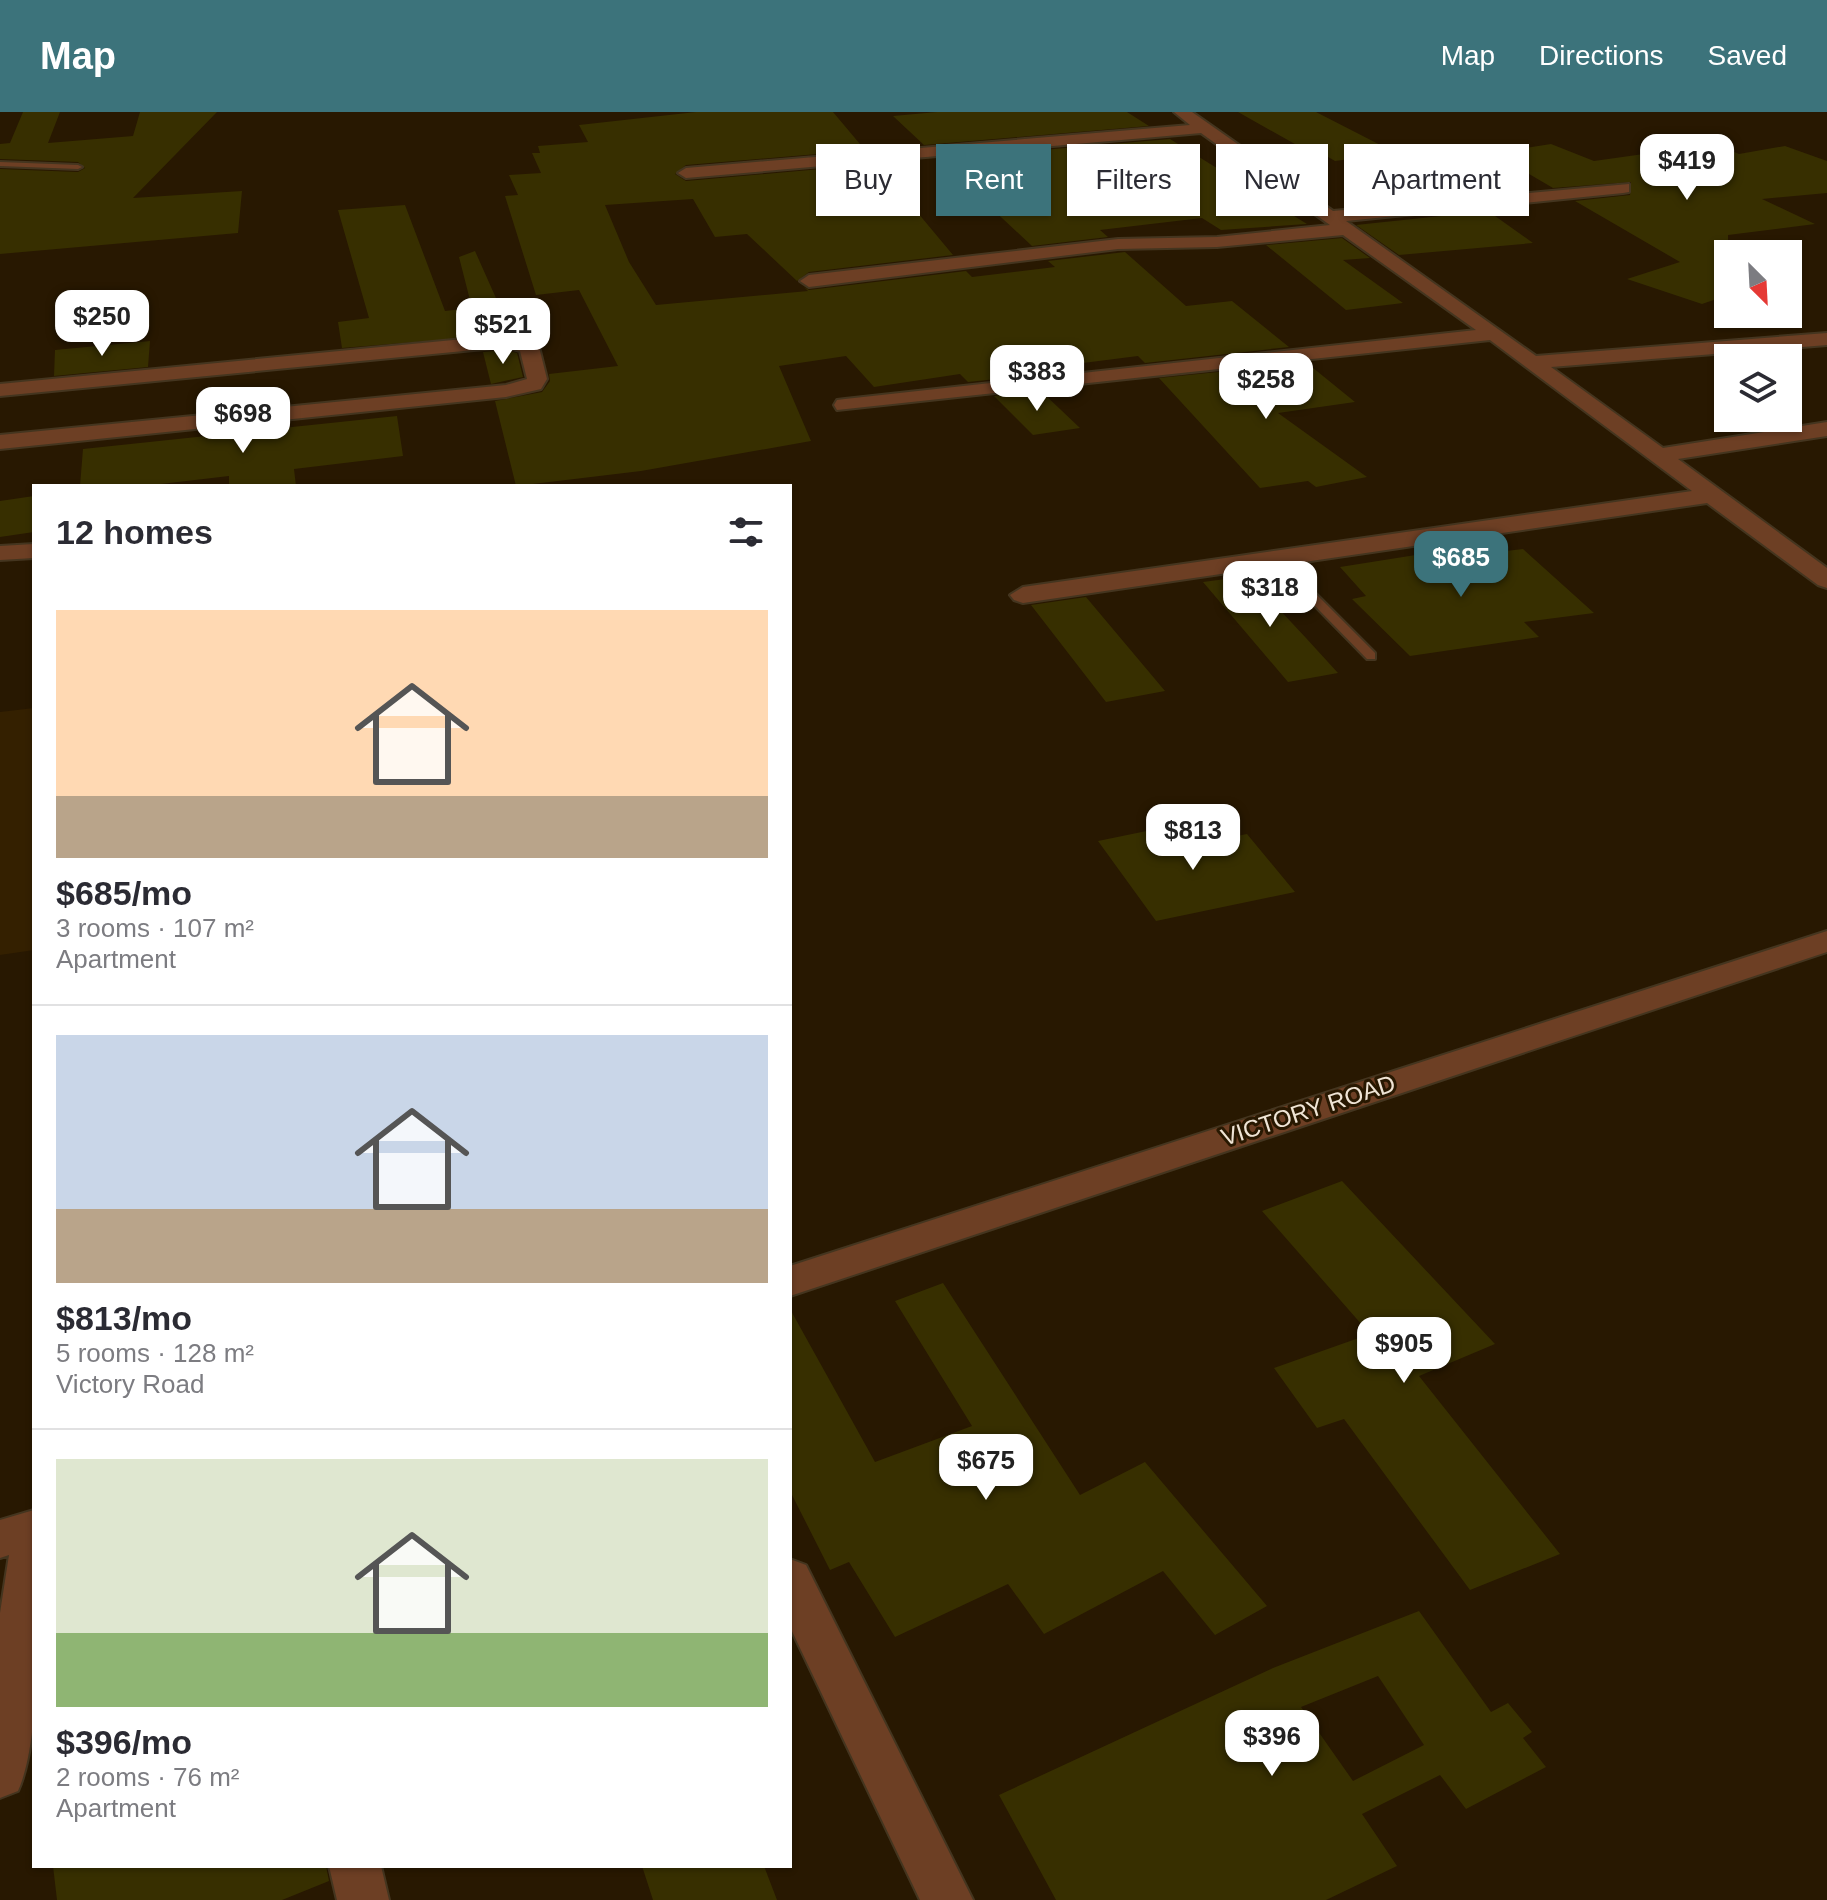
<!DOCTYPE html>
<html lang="en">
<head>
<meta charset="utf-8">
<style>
	:root { --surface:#fff; --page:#f7f7f7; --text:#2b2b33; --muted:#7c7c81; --line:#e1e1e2; --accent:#3c737b }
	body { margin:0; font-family:Arial,sans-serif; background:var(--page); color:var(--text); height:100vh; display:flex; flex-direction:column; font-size:30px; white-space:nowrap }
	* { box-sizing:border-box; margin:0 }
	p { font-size:26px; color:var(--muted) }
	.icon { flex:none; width:44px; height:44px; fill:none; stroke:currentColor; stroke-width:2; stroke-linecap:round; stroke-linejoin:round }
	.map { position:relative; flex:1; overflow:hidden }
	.details { position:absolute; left:32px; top:372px; width:760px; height:1384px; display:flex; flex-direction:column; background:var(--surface); border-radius:0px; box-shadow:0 2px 6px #0004 }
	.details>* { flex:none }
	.guide { position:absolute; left:816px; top:32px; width:760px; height:72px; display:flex; gap:16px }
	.needle { width:52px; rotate:156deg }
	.buttons { position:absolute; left:1714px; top:128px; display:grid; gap:16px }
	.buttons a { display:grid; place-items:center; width:88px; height:88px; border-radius:0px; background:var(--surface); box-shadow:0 2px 6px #0004; font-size:40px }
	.price { position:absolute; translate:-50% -68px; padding:0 18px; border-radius:16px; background:#fff; color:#222; font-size:26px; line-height:52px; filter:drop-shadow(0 2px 4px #0008) }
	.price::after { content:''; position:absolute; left:50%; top:48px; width:24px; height:18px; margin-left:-12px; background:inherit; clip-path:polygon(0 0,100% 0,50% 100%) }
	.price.active { background:var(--accent); color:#fff }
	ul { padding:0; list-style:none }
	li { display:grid; align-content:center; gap:16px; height:424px; padding:0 24px }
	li+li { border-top:2px solid var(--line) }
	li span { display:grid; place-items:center; height:248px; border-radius:0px; color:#555 }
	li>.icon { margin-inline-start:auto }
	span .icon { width:144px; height:144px; fill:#fffc; stroke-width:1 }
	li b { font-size:34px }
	h2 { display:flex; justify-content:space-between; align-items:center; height:96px; padding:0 24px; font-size:34px }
	.pill { padding:0 28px; border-radius:0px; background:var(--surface); box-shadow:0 2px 6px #0004; font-size:28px; line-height:72px }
	.pill.active { background:var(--accent); color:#fff }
	header { display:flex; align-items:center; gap:48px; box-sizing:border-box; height:112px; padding:0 40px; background:var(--accent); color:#fff }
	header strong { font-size:38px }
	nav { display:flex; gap:44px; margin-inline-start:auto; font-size:28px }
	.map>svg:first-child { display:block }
	.built { fill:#342000 }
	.building { fill:#372f00; fill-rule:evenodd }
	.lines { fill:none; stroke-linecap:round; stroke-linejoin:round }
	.service-casing { stroke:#44351f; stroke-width:4 }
	.minor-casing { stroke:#44351f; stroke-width:4 }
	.service { fill:#6d3f24; fill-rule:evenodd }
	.minor { fill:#6d3f24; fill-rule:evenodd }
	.labels { text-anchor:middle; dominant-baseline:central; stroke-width:6; stroke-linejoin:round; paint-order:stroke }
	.street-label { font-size:24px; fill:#efe4d5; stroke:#281801 }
</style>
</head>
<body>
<header>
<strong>Map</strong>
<nav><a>Map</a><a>Directions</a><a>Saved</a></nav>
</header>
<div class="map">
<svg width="1827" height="1788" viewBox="0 0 1827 1788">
	<rect width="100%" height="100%" fill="#281801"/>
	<path class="built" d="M34 596V838L0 843V600Z"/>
	<path class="building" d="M23 0H60L48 31 133 24 140 0H217L133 86 242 79 238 121 0 142V57L78 60 85 56 78 50 0 47V32L10 31Z
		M696 0H833L865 38 686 53 675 62 686 69 877 52 953 143 809 160 797 169 747 122 715 125 693 87 605 93 629 150 656 193 808 179 804 175 809 178 966 159 972 165 1055 155 1048 149 1125 140 1186 194 1232 189 1289 235 1145 251 1138 244 1020 259 1026 264 968 270 960 262 874 275 846 244 779 254 811 329 641 359 516 374 495 289 542 280 550 269 549 262 618 254 579 178 536 183 505 84 518 83 509 63 541 61 532 41H540L538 34 588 30 579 13Z
		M937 0H1127L1149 14 924 33 893 4Z
		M1238 0H1316L1396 41 1335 49 1311 35 1302 36Z
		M1170 27 1307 112 1221 118 1202 106 1100 118 1108 125 1032 134 939 47Z
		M1551 32 1594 49 1715 32 1739 42 1785 34 1827 49V81L1762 87 1815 112 1728 123V183L1702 192 1627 167 1680 150 1575 89 1630 83 1631 70 1553 76 1493 41Z
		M405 93 445 199 472 196 459 145 475 139 512 222 342 236 338 210 369 206 338 98Z
		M1488 99 1533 131 1399 143 1356 113Z
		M1342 126 1370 146 1343 148 1403 191 1346 198 1266 133Z
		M150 229 148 255 54 264 55 238Z
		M505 238 517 241 523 265 491 272 483 240Z
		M1307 251 1355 290 1278 301 1367 365 1316 375 1308 369 1260 376 1159 266Z
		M1041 279 1080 316 1033 323 994 284Z
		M397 304 403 344 294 357 296 374H229V364L144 374H80L83 337Z
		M34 384V420L0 425V389Z
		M1523 437 1594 501 1524 510 1539 525 1410 544 1352 487 1366 484 1340 455 1422 442 1430 448Z
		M1248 464 1306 526 1338 561 1288 570 1203 470Z
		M1086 485 1165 579 1106 590 1031 493Z
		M1166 715 1182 735 1247 722 1295 780 1156 809 1098 729Z
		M1342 1069 1495 1232 1419 1264 1560 1442 1470 1478 1344 1307 1317 1316 1274 1256 1370 1222 1262 1099Z
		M943 1171 1080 1383 1145 1350 1267 1494 1215 1523 1163 1459 1044 1522 1008 1472 895 1525 849 1450 830 1458 790 1379V1197L875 1350 972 1314 895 1189Z
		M1419 1499 1491 1600 1508 1591 1532 1620 1523 1626 1546 1655 1466 1697 1440 1663 1362 1702 1397 1754 1326 1788H1056L999 1683 1273 1556ZM1378 1564 1424 1633 1353 1669 1301 1595Z
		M53 1754H326L329 1769 282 1788H57Z
		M642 1754H764L777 1788H653Z"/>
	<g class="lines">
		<g class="service-casing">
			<path id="service" d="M0 50 78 53 82 55 78 57 0 54Z
				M1275 444 1279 445 1375 541V547H1367L1271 449V445Z"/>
		</g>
		<g class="minor-casing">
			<path id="minor" d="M1174 0H1192L1333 99 1629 72V80L1623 81 1346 109 1536 244 1827 221V233L1551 255 1663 336 1827 310V324L1678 347 1827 456V476L1818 473 1707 391 1023 491 1014 488 1010 483 1023 475 1692 379 1490 228 837 298 834 293 837 288 845 287 1476 218 1343 123 1217 135 1118 137 809 175 800 169 809 163 1118 127 1217 125 1330 113 1201 21 686 66 678 61 686 56 1190 13Z
				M505 223 536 231 539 235 547 267 541 277 506 285 0 337V323L506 273 527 267 520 239 505 235 0 284V272Z
				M34 432V446L0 448V434Z
				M1827 819V840L790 1184V1154Z
				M34 1398C34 1472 46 1616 18 1679L0 1686V1501L9 1443 0 1446V1408Z
				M790 1447 806 1453 973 1788H920L790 1515Z
				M329 1754H381L389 1788H337Z"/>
		</g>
		<use href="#service" class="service"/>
		<use href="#minor" class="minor"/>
	</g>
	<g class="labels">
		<g class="street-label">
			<text transform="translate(1308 998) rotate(-18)">VICTORY ROAD</text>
		</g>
	</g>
</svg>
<div class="buttons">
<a><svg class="needle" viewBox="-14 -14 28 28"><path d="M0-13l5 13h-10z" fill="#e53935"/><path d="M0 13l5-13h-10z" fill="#7c7c81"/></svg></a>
<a><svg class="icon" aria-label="layers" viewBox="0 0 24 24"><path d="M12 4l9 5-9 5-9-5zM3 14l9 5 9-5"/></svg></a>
</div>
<b class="price" style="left:1687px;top:90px">$419</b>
<b class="price" style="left:102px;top:246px">$250</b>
<b class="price" style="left:503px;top:254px">$521</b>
<b class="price" style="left:1037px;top:301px">$383</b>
<b class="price" style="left:1266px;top:309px">$258</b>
<b class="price" style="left:243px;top:343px">$698</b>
<b class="price active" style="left:1461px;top:487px">$685</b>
<b class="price" style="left:1270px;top:517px">$318</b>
<b class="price" style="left:1193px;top:760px">$813</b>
<b class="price" style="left:1404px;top:1273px">$905</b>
<b class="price" style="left:986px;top:1390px">$675</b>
<b class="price" style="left:1272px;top:1666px">$396</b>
<div class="guide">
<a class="pill">Buy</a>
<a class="pill active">Rent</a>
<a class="pill">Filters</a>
<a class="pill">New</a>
<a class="pill">Apartment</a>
</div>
<section class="details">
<h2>12 homes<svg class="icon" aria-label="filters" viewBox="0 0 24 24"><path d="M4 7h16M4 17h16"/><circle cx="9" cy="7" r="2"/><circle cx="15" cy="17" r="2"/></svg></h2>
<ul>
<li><span style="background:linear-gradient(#ffd9b3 75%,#b9a48a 0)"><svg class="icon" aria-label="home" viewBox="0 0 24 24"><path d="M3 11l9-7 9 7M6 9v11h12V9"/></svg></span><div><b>$685/mo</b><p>3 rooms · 107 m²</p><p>Apartment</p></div></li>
<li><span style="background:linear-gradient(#c9d6e8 70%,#b9a48a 0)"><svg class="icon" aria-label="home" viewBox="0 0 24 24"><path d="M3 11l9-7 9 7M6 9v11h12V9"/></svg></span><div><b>$813/mo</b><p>5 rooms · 128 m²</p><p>Victory Road</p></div></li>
<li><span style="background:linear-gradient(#dfe7d0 70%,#8fb573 0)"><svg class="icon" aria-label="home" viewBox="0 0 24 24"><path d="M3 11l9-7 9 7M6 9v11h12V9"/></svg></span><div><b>$396/mo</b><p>2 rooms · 76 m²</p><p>Apartment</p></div></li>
</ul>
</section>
</div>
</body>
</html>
